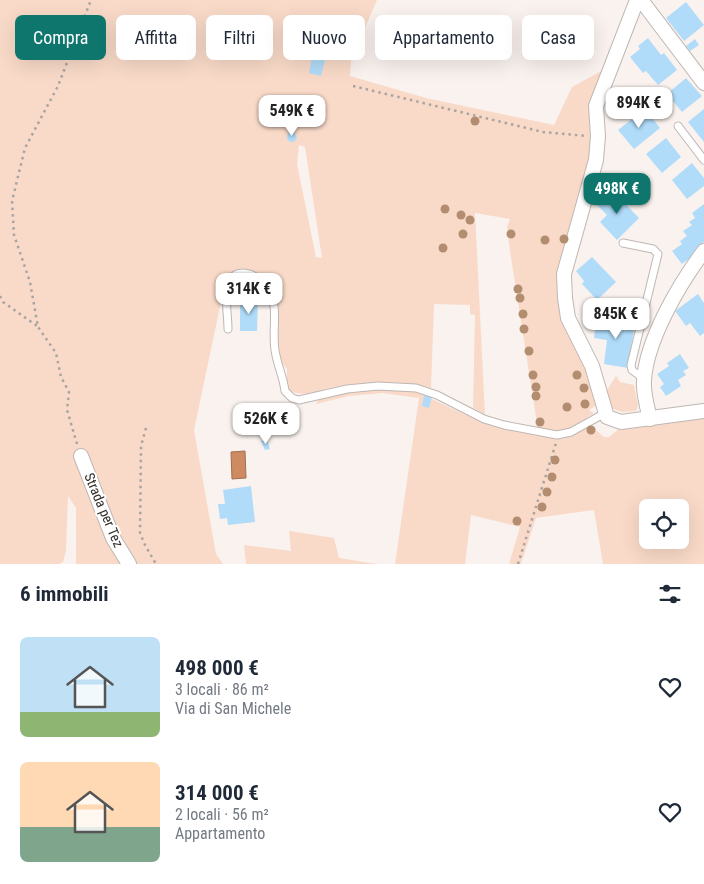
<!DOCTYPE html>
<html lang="it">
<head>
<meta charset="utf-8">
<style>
	:root { --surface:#fff; --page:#f6f6f7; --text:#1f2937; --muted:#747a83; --accent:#0f766e }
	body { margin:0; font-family:"Roboto Condensed",sans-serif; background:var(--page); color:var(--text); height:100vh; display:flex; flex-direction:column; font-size:19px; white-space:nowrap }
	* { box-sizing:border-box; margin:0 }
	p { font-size:16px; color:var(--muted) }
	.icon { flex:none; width:28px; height:28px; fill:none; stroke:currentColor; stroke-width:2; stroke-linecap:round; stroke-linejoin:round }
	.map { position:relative; height:564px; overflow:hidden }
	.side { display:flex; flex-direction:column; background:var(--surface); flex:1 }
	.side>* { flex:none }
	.banner { position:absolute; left:15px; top:15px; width:675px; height:45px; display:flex; gap:10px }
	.buttons { position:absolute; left:639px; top:499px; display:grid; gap:10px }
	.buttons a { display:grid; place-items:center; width:50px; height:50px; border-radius:8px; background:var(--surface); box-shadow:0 5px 20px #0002; font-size:25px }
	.price { position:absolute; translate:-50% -42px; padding:0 11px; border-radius:10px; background:#fff; color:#222; font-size:16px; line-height:32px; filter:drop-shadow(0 1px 2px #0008) }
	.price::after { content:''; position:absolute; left:50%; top:30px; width:15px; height:11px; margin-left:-8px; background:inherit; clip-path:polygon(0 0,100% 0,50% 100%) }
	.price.on { background:var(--accent); color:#fff }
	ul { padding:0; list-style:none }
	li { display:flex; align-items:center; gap:15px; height:125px; padding:0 20px }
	li span { display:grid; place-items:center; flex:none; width:140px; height:100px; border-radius:8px; color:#555 }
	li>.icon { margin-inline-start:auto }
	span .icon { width:60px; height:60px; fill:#fffc; stroke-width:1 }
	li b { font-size:21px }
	h2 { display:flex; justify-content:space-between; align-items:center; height:60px; padding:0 20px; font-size:21px }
	.pill { padding:0 18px; border-radius:8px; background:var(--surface); box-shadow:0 5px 20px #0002; font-size:18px; line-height:45px }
	.pill.on { background:var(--accent); color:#fff }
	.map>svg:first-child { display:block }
	.green { fill:#f9dac8; fill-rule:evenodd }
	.water { fill:#ce8b61; stroke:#9f6f51 }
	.building { fill:#b1dcf9 }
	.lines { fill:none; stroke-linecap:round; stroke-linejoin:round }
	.service-casing { stroke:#beb7b3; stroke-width:9 }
	.minor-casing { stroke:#beb7b3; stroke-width:16 }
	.path { stroke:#aaa4a1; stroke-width:2.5; stroke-dasharray:2.5 4; stroke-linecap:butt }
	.service { stroke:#fff; stroke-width:7 }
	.minor { stroke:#fff; stroke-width:14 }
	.tree { fill:#b38d6f }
	.labels { text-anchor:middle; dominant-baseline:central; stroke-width:4; stroke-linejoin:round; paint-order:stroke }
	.street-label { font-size:14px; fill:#322f2d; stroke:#fff }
</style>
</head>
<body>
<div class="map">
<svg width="704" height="564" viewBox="0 0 704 564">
	<rect width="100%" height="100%" fill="#faf2ee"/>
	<path class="green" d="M0 0H377L351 60 350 76 426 98 554 125 572 87 605 69 594 155 562 267 597 405 589 410 594 413 566 431 538 430 510 251 507 227 510 219 475 213 485 414 473 408 475 315 470 314V305L434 304 431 388C402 380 369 382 339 386 318 389 307 399 287 390V369L278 357 274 294C265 272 247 263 226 278L194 430 216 554 223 564H76V508L68 496 66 551 63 562 59 564H0ZM299 145 305 147 322 258 316 257 297 164Z
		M616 376 620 382 634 385 638 406 636 411 622 412 610 408 605 393Z
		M356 389 404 390 419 393 481 422 562 439 590 425 604 437H609L619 429 704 418V564H603L594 510 536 518 521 564H509L520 527 471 515 465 564H395L419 398 382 393 349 396 316 404 319 398ZM648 508H680V540H648Z
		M289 531 334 538 339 558 377 564H246L244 545 291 551Z"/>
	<path class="water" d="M245 451 246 478 232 479 231 452Z"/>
	<path class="building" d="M686 2 704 25 684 41 666 18Z
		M648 38 661 55 664 53 677 70 658 85 646 71 643 73 630 57 640 49 638 46Z
		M695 39 699 45 690 51 686 46Z
		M312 57 325 60 321 76 309 73Z
		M686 78 702 96 682 112 667 94Z
		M645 109 660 128 634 149 618 130Z
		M704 109V142L688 122Z
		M289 132 295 133 297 138 294 142 288 141 287 137Z
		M666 138 681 157 662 173 646 154Z
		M692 163 704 178V186L687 199 672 180Z
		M612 190 639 218 617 240 600 222 607 215 597 205Z
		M704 204V242L699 245 702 249 682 264 672 251 682 244 680 241 687 236 683 231 692 225 689 222 695 218 692 213Z
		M592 257 616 282 597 300 582 284 584 281 576 271Z
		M698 294 704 303V333L700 336 690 323 686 326 675 311Z
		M240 300H258L257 331H240Z
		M597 316 635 323 628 368 604 364 607 340 594 338Z
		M680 354 689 368 683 371 686 375 678 380 681 386 666 396 660 387 664 384 657 374 669 366 667 363Z
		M424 395 432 397 429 408 422 406Z
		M267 439 270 449 265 450 261 441Z
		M251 486 255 522 228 525 227 518 220 519 218 504H225L223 490Z"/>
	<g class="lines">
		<g class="service-casing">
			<path id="service" d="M678 126 704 160
				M623 243 653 249 658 254 631 365 632 370 644 379
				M228 329C228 315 224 296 229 283 237 262 265 278 271 293 278 311 272 332 275 350 277 365 283 375 285 391L292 398 299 400 347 389 378 386 416 388 437 395 484 419 504 425 557 435 571 432 605 413"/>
		</g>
		<g class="minor-casing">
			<path id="minor" d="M637 0 596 106 598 136 596 160 564 274 565 298 568 318 592 366 607 417 621 422 704 411
				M641 0 704 83
				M650 419C647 406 643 393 644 381 646 340 680 283 704 251
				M81 456 113 538 129 564"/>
		</g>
		<path class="path" d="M353 86 543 132 587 136
			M0 296 3 302 37 326
			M146 428 141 446 140 533 145 545 156 564
			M77 444 67 410 69 392 61 377 56 353 38 327 30 282 14 235 12 201 25 148 58 86 91 0
			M518 564 556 443"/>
		<use href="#service" class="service"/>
		<use href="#minor" class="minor"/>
	</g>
	<g class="tree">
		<circle cx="475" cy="121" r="4.5"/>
		<circle cx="445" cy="209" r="4.5"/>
		<circle cx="461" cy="215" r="4.5"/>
		<circle cx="470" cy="220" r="4.5"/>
		<circle cx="463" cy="234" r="4.5"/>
		<circle cx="511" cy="234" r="4.5"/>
		<circle cx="564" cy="239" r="4.5"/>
		<circle cx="545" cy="240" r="4.5"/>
		<circle cx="443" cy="248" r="4.5"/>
		<circle cx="518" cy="289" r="4.5"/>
		<circle cx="520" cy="298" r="4.5"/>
		<circle cx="523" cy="314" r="4.5"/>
		<circle cx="524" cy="329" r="4.5"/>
		<circle cx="529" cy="351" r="4.5"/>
		<circle cx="533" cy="375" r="4.5"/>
		<circle cx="577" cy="375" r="4.5"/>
		<circle cx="536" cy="387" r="4.5"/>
		<circle cx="584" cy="388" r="4.5"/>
		<circle cx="536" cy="396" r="4.5"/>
		<circle cx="585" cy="404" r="4.5"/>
		<circle cx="567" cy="407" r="4.5"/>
		<circle cx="540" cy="422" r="4.5"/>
		<circle cx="591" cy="430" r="4.5"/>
		<circle cx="555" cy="460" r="4.5"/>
		<circle cx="552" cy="477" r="4.5"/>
		<circle cx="547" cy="492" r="4.5"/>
		<circle cx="542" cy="507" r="4.5"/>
		<circle cx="517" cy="521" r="4.5"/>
	</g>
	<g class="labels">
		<g class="street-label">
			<text transform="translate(104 510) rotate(67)">Strada per Tez</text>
		</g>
	</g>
</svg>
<div class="buttons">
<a><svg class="icon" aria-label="locate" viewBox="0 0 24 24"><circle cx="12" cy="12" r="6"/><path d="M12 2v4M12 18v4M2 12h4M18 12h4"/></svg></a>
</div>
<b class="price" style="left:639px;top:129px">894K €</b>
<b class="price" style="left:292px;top:137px">549K €</b>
<b class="price on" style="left:617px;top:215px">498K €</b>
<b class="price" style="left:249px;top:315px">314K €</b>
<b class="price" style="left:616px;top:340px">845K €</b>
<b class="price" style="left:266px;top:445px">526K €</b>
<div class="banner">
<a class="pill on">Compra</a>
<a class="pill">Affitta</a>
<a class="pill">Filtri</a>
<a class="pill">Nuovo</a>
<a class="pill">Appartamento</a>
<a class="pill">Casa</a>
</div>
</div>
<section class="side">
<h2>6 immobili<svg class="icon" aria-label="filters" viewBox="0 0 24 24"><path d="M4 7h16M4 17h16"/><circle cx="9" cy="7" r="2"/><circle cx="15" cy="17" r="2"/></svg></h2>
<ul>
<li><span style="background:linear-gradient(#bfe0f5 75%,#8fb573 0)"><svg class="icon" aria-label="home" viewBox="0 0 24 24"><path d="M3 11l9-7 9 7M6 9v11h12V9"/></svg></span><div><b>498 000 €</b><p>3 locali · 86 m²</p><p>Via di San Michele</p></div><svg class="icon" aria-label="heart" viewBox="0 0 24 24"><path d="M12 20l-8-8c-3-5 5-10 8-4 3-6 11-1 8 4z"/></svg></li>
<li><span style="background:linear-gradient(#ffd9b3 65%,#7fa58c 0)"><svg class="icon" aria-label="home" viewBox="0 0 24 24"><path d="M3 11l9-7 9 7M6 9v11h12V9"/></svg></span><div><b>314 000 €</b><p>2 locali · 56 m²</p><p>Appartamento</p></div><svg class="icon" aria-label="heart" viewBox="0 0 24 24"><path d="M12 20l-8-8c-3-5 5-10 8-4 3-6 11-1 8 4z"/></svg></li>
</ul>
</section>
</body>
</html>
